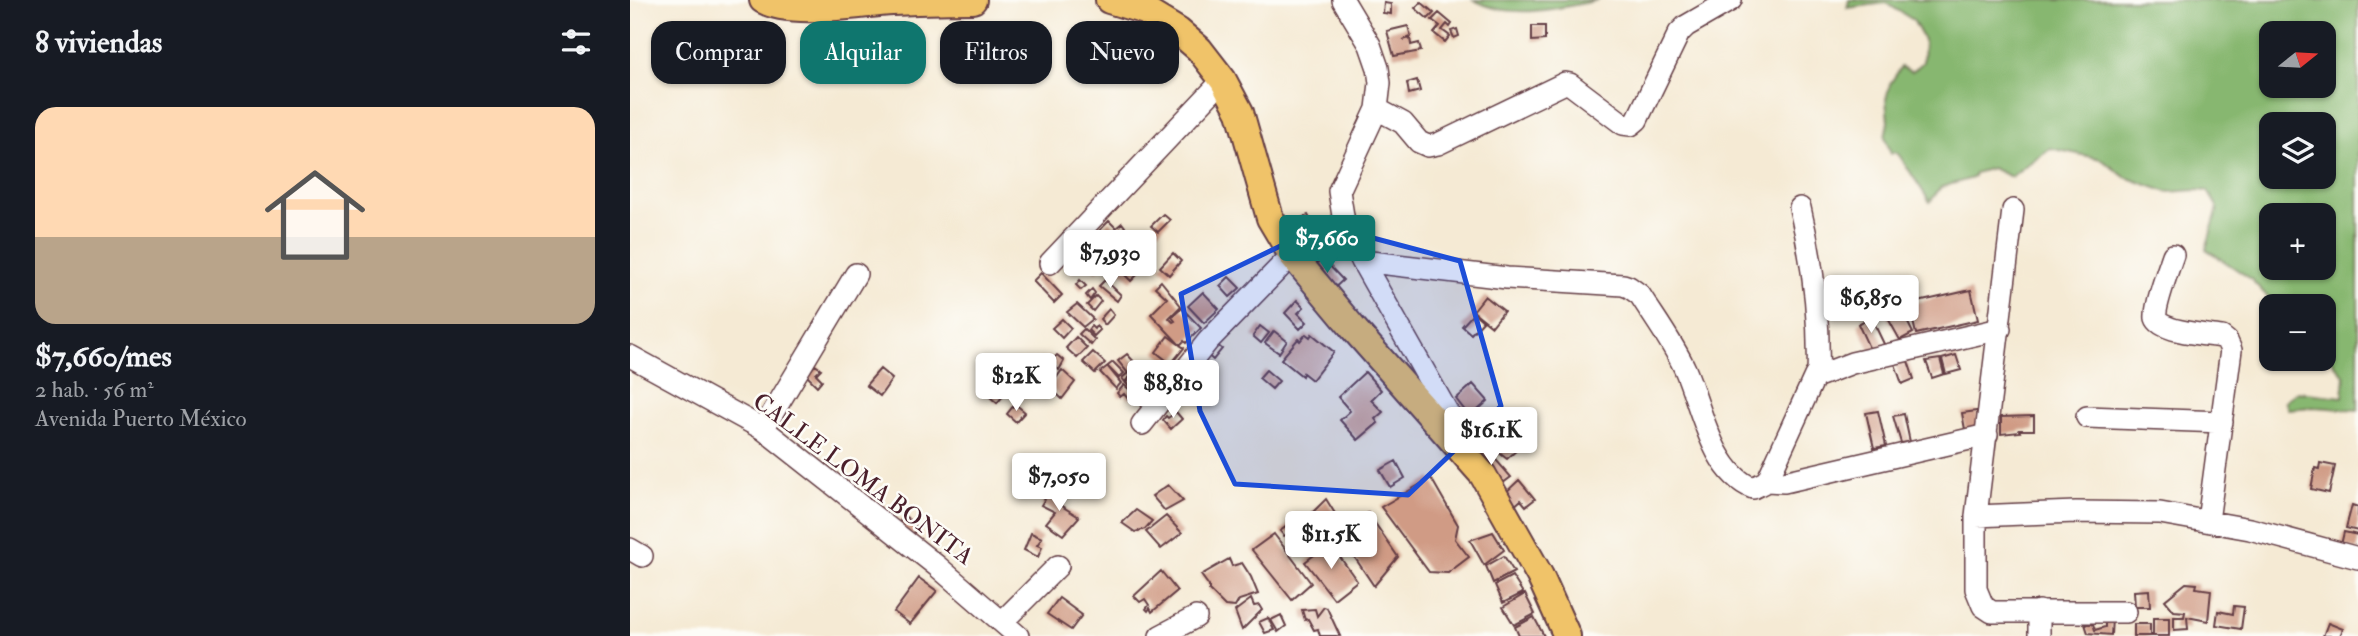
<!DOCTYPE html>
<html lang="es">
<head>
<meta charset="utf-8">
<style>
	:root { --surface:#171b24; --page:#20242c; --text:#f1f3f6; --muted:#9ea1a6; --accent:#0f766e }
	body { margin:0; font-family:"IM FELL Double Pica",serif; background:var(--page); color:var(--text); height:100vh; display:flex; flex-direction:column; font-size:26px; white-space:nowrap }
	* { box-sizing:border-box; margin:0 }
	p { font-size:23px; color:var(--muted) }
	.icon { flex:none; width:38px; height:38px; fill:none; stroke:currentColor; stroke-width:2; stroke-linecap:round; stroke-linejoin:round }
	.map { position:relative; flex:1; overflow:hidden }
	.details { display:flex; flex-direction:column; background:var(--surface); width:630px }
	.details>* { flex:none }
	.guide { position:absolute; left:21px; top:21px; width:665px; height:63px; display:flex; gap:14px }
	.needle { width:46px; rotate:72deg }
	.fabs { position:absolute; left:1629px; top:21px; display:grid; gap:14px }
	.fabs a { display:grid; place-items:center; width:77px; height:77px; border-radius:14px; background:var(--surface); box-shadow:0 2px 5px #0004; font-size:35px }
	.price { position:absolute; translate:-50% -60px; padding:0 16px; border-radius:7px; background:#fff; color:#222; font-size:23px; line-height:46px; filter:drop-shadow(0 2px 4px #0008) }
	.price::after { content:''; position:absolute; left:50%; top:42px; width:21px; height:16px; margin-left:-10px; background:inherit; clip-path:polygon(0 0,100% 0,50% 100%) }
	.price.on { background:var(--accent); color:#fff }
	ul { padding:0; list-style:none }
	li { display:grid; align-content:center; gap:14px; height:371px; padding:0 35px }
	li span { display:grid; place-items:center; height:217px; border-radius:21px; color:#555 }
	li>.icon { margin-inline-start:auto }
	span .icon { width:126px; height:126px; fill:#fffc; stroke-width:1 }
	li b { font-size:30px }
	h2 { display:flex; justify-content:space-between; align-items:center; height:84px; padding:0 35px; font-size:30px }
	.pill { padding:0 24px; border-radius:21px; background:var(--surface); box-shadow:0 2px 5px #0004; font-size:24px; line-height:63px }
	.pill.on { background:var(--accent); color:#fff }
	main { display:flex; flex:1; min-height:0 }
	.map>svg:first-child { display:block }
	.forest { fill:#87b770; stroke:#686b4e; stroke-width:2; fill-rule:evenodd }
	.building { fill:#d09b85 }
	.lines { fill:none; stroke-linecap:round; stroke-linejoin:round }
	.minor-casing { stroke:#643d44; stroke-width:24 }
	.major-casing { stroke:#643d44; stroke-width:30 }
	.minor { stroke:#fff; stroke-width:21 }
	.major { stroke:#f0c369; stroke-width:26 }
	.marked { fill:#1d4ed8; fill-opacity:0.2; stroke:#1d4ed8; stroke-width:5; stroke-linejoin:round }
	.labels { text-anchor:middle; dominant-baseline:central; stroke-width:5; stroke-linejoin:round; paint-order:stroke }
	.street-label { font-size:24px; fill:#4a1f2b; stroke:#fdfcf7 }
</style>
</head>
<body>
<main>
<section class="details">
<h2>8 viviendas<svg class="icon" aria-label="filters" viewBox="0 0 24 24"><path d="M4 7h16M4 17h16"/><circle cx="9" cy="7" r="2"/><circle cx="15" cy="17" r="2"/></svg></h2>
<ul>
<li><span style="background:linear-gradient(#ffd9b3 60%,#b9a48a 0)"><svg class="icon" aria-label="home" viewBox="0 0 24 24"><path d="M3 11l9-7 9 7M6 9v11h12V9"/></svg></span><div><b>$7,660/mes</b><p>2 hab. · 56 m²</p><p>Avenida Puerto México</p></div></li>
</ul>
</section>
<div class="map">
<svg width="1728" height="636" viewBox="0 0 1728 636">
	<rect width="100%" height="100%" fill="#fdfcf7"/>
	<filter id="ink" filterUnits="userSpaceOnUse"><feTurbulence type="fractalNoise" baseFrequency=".0143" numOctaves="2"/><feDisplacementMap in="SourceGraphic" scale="14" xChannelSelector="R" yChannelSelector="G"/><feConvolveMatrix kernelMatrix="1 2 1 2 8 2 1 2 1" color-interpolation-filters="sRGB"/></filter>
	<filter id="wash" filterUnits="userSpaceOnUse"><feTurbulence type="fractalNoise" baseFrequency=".00686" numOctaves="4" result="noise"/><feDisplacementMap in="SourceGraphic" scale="28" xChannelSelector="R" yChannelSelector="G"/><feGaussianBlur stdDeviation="1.57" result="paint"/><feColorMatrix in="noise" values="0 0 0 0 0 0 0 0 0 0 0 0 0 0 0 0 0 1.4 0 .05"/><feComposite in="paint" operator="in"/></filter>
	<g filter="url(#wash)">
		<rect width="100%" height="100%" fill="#f5ead4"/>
		<path class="forest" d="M844 0H969C930 8 881 21 844 0Z
			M1219 0H1728V410L1683 407 1658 409 1655 401 1667 392 1713 397 1715 376C1690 352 1694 338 1694 306H1646L1621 279 1576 249 1588 208 1578 191 1567 190 1537 192 1495 177 1471 159 1420 148C1407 158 1394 166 1381 177L1362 168 1345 173 1343 178 1311 187 1300 202 1269 155 1264 152 1261 154 1255 137 1258 122 1256 99 1260 84 1271 67 1282 72 1293 62 1294 40 1283 20 1256 3 1217 8ZM1694 33V86H1642V33ZM1694 124V177H1642V124ZM1642 215H1694V268H1642Z"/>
		<g id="blocks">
			<path class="building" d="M791 2 804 13 798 19 785 8Z
				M754 3 761 4V14L753 13Z
				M809 13 822 24 820 27 817 24 812 30 820 36 815 42 804 33 810 26 802 20Z
				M778 26 781 37 773 40 780 38 781 45 789 43 791 51 764 56 757 31Z
				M902 26H915V40L902 41Z
				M827 29 829 36 824 38 821 31Z
				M787 80 790 91 779 94 777 83Z
				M533 214 540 220 528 232 521 226Z
				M678 215 696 254 678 262 660 223Z
				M479 221 486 228 492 223 495 227 489 233 491 236 487 240 495 248 488 254 484 249 479 254 466 239 468 237 465 235Z
				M447 230 464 250 454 260 437 240Z
				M463 253 472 264 467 272 456 260Z
				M543 253 551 261 539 275 530 267Z
				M692 258 713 280 701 291 681 270Z
				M489 260 498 268 502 264 510 272 501 281 485 265Z
				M411 273 432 295 424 303 403 281Z
				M599 277 610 288 600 297 590 286Z
				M450 280 456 286 451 290 446 285Z
				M475 280 491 295 487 301 469 286Z
				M531 281 551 306 539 318 543 322 545 321 542 317 552 308 571 328 556 343 554 341 550 345 521 314 537 298 525 287Z
				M462 289 465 293 460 300 456 295Z
				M1341 290 1348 320 1286 334 1279 304Z
				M573 292 589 309 574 323 558 306Z
				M466 296 471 301 463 311 457 305Z
				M855 296 874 311 862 326 843 311Z
				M667 300 674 307 668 313 677 322 670 329 655 313Z
				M447 304 463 319 453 327 437 312Z
				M1269 305 1283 333 1270 340 1255 313Z
				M479 309 484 315 475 325 470 319Z
				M844 313 853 321 841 334 832 326Z
				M1241 317 1255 346 1241 352 1228 324Z
				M432 319 441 328 432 338 422 328Z
				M461 326 464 329 466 326 470 330 464 336 458 330Z
				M630 326 639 333 631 343 623 336Z
				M454 329 465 340 461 345 449 334Z
				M644 331 657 341 649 353 635 343Z
				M676 334 680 337 682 334 704 352 682 380 673 373 672 376 651 359 668 339 670 341Z
				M538 336 554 348 541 364 526 352Z
				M446 337 457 348 447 358 436 348Z
				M582 341 592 349 583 360 573 351Z
				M463 352 475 363 465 373 453 362Z
				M497 354 519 378 514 384 503 376 504 371 495 382 492 378 498 373 488 361Z
				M427 355 434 361 429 370 419 362 417 364 413 361 405 366 412 358 416 359 419 356 422 360Z
				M1276 355 1284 379 1272 384 1263 358Z
				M1326 355 1331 370 1316 374 1312 359Z
				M1310 359 1314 374 1302 378 1296 361Z
				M483 362 494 373 489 378 478 367 491 383 486 389 470 372Z
				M185 365 191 369 186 374 192 380 187 386 176 375Z
				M250 369 262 379 250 396 236 385Z
				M432 370 445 382 432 399 420 387Z
				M636 370 649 381 642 389 629 378Z
				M735 372 751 390 741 400 753 412 745 419 748 423 728 440 710 420 720 411 708 397Z
				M500 377 513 386 506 393 496 383Z
				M373 382 380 388 367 403 360 397Z
				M843 384 858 401 840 417 826 399Z
				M494 385 505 394 498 399 494 394 490 397 487 393Z
				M385 404 395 412 386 422 377 414Z
				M1248 411 1256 446 1244 448 1236 413Z
				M1347 411 1349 431 1336 435 1332 413Z
				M546 412 552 419 541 429 533 420 536 416 538 418Z
				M1274 414 1280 442 1271 443 1263 416Z
				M1404 416V430H1389L1390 432 1371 434V417Z
				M881 439 889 448 877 459 868 452Z
				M853 445 881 477 865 489 843 454Z
				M766 461 775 478 760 487 750 470Z
				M1690 463 1705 466 1699 493 1681 489 1685 468 1689 469Z
				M801 478 828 525 825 539 839 557 818 573 799 572 751 507Z
				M889 480 905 499 896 506 891 500 882 508 872 496Z
				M538 485 553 501 535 511 522 496Z
				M421 489 435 499 430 505 449 517 433 535 416 523 425 512 411 505Z
				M696 499 709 520 693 530 683 512Z
				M1722 505 1728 507V531L1716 528Z
				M506 510 522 521 515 529 505 532 492 523Z
				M738 513 768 557 744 586 709 534Z
				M275 516 288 528 280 537 267 525Z
				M536 516 552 533 531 549 516 532Z
				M666 520 669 526 654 536 650 531Z
				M863 532 874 550 854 565 840 540Z
				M1714 532 1728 535V550L1711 545Z
				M401 533 412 538 407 545 412 547 408 557 394 550Z
				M644 534 681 583 662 600 622 550Z
				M700 543 727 581 704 599 675 562Z
				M874 556 884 572 863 583 856 566Z
				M599 559 602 566 612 563 621 577 628 594 609 600 605 607 595 606 579 590V586L571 575Z
				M531 571 547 591 522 612 520 608 518 611 516 609 519 605 515 599 510 602 504 596Z
				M882 576 893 593 873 603 865 585Z
				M289 578 307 591 280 624 264 612Z
				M1556 583 1567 584 1566 588 1581 590 1578 621 1557 617 1558 629 1544 630V617H1554L1555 612 1544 611 1535 600Z
				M1519 590 1520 607H1505L1504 591Z
				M895 594 905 614 884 625 873 607Z
				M429 598 452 615 441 630 417 614Z
				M621 599 624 606 629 605 632 610 612 630 605 611Z
				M1604 606 1614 607 1611 629 1586 625 1588 611 1603 614Z
				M694 607 697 608 710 636H690L688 629 684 630 678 619 675 620 672 610 685 609 687 616Z
				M651 615 656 626 648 632 641 620Z
				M904 617 914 636H889L885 627Z
				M638 618 644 630 635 633 629 622Z
				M1482 618 1481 635 1458 633 1455 624H1463L1465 630 1475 627V620Z
				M1523 618H1539V636H1523Z
				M1698 623 1713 629 1710 636H1693Z
				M1504 624H1520V636H1504Z"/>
		</g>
	</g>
	<g filter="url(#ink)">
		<use href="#blocks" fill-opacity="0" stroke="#643d44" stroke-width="2"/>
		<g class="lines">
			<g class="minor-casing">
				<path id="minor" d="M713 0 740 45 748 68 750 83 747 109 709 191 714 222 732 261 836 445
					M747 109 773 123 789 142 798 146 808 144 935 83 940 84 993 124 1001 125 1007 120 1049 33 1056 26 1101 0
					M1383 210 1346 516V589L1353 606 1362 612H1496
					M1543 255C1539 267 1524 308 1526 318 1530 332 1579 335 1592 337L1597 341 1601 350 1578 521
					M732 261 877 278 993 285 999 287 1010 295C1025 319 1043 343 1055 369 1071 406 1082 472 1123 488L1137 481 1154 482 1357 435
					M420 263 593 80
					M0 356 133 429 307 566 388 636
					M1188 376 1222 363 1370 329
					M1457 417 1592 422
					M512 424 578 341 662 255
					M133 429 226 274
					M1137 481 1185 376H1188C1190 319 1183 263 1170 208
					M1346 516 1446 512 1530 513 1620 529 1728 558
					M0 549 12 556
					M1409 611V636
					M373 621 428 566
					M530 636 566 617"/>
			</g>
			<g class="major-casing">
				<path id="major" d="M133 0C161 16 228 4 262 2 289 1 316 0 343 0
					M479 0 515 11 548 31 569 49 593 80 610 112 640 218 662 255 723 328 853 475 910 576 937 636"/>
			</g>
			<use href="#minor" class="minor"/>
			<use href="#major" class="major"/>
		</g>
	</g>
	<path class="marked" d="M694 225 830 261 871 406 778 495 605 484 570 411 551 294Z"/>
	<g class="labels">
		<g class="street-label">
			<text transform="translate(233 479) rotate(37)">CALLE LOMA BONITA</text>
		</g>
	</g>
</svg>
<div class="fabs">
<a><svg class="needle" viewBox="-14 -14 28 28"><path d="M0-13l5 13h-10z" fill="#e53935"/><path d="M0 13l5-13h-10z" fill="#9ea1a6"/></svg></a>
<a><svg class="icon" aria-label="layers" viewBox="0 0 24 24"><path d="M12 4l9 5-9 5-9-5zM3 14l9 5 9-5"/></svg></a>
<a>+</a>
<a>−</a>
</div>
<b class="price on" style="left:697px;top:275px">$7,660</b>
<b class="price" style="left:480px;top:290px">$7,930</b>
<b class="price" style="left:1241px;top:335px">$6,850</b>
<b class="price" style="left:386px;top:413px">$12K</b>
<b class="price" style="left:543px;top:420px">$8,810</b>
<b class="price" style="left:861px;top:467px">$16.1K</b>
<b class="price" style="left:429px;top:513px">$7,050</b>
<b class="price" style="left:701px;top:571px">$11.5K</b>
<div class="guide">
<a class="pill">Comprar</a>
<a class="pill on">Alquilar</a>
<a class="pill">Filtros</a>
<a class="pill">Nuevo</a>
</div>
</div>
</main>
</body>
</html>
